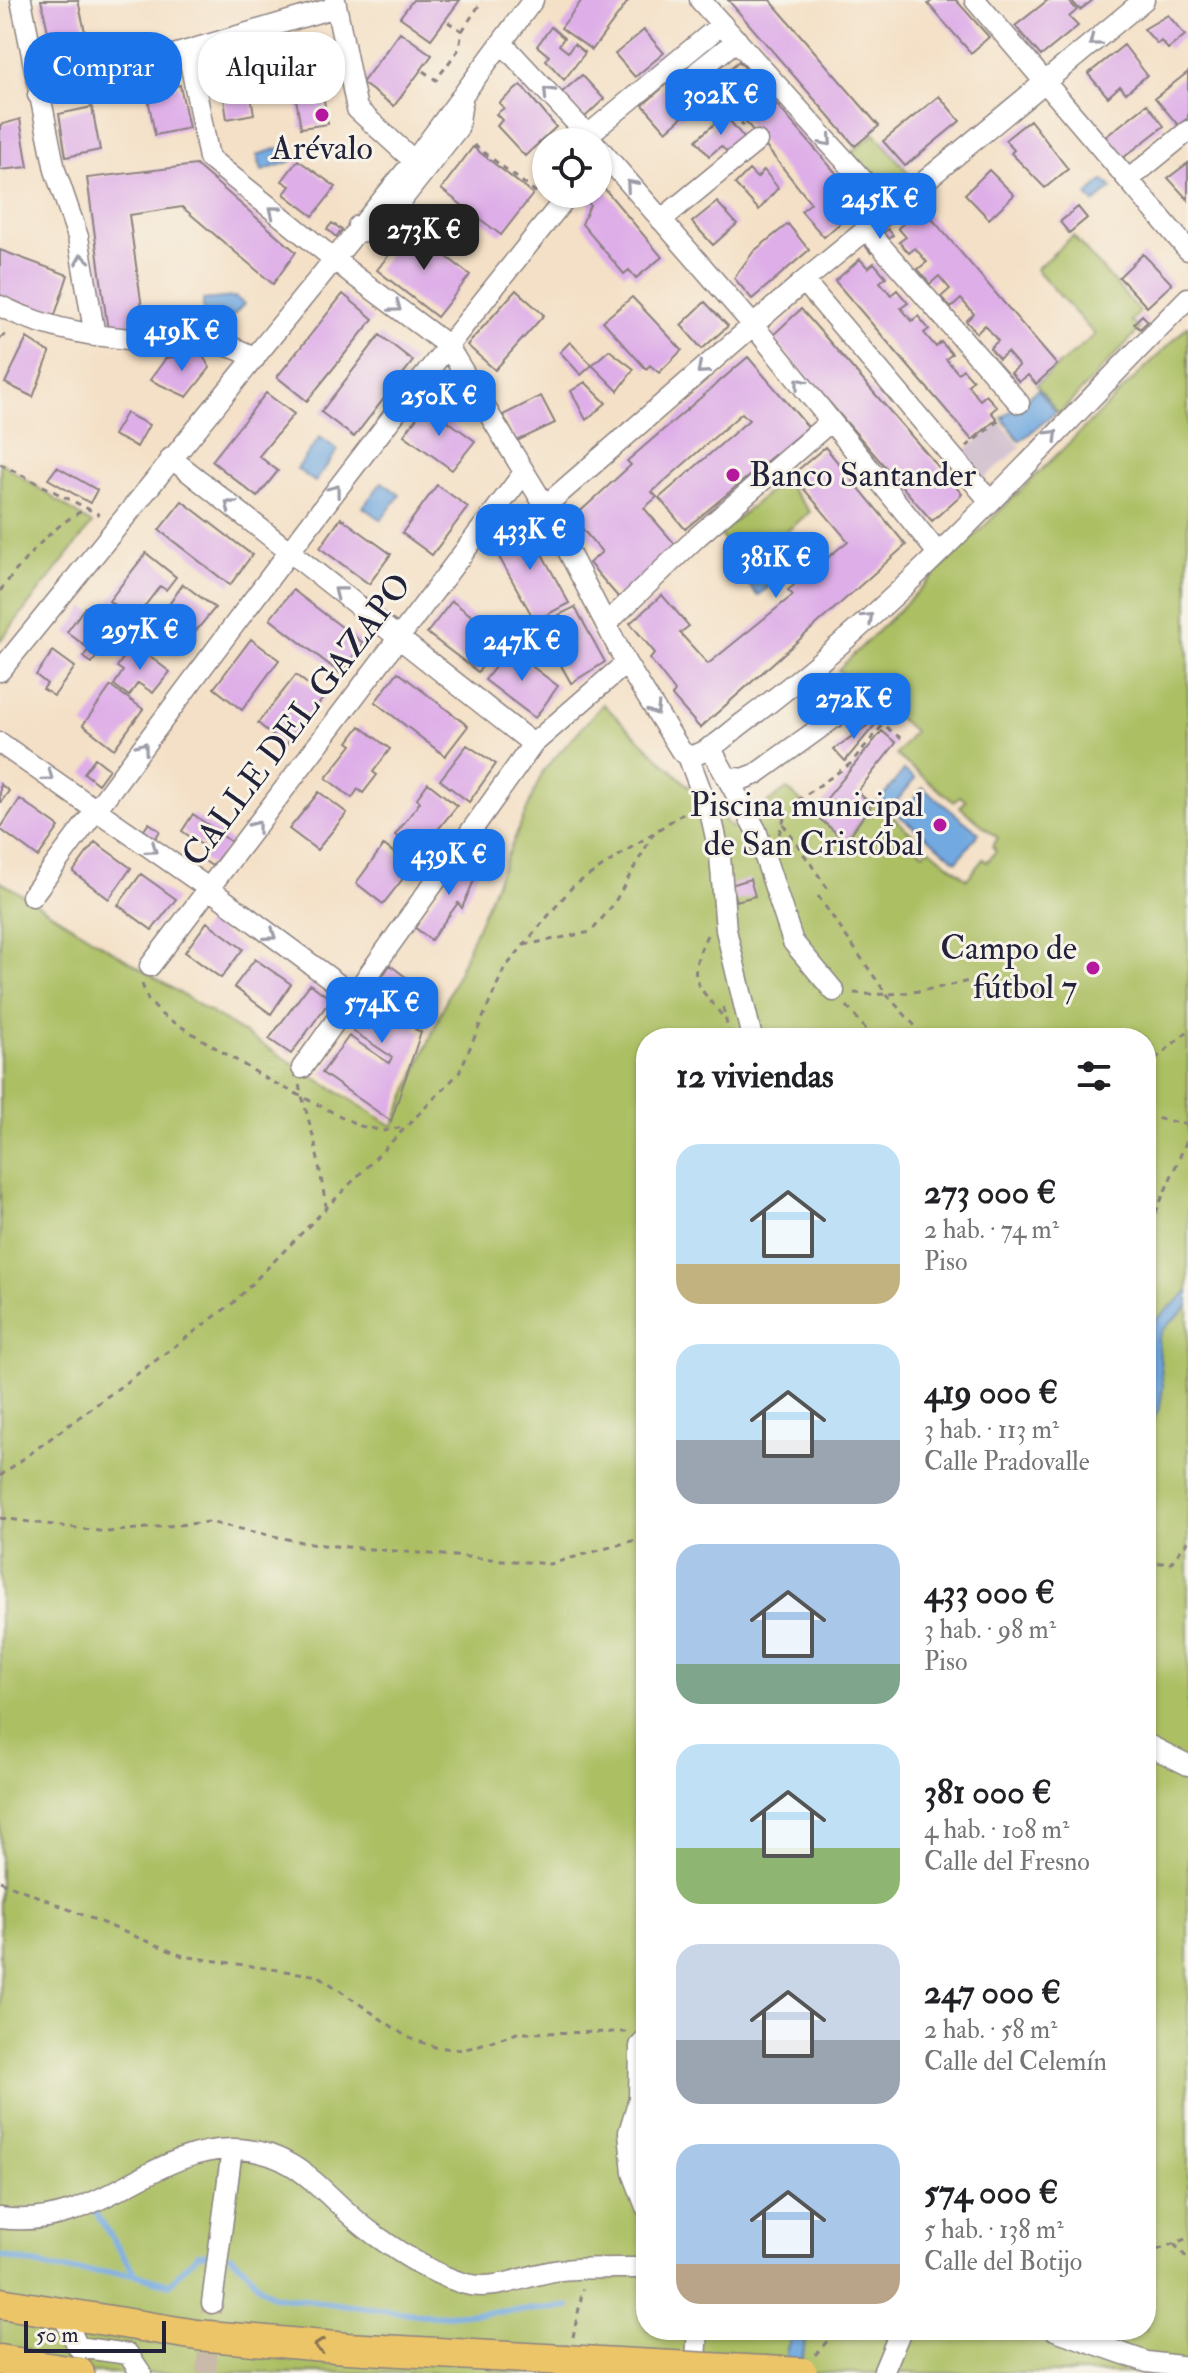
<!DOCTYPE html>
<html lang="es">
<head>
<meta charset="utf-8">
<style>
	:root { --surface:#fff; --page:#f2f2f2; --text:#202124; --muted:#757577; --accent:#1a73e8 }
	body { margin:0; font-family:"IM FELL Double Pica",serif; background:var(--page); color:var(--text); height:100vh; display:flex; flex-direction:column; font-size:30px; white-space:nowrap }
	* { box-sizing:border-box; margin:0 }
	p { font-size:26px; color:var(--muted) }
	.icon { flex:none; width:44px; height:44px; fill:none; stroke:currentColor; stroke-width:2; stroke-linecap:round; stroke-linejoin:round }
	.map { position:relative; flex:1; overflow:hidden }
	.details { position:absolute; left:636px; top:1028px; width:520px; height:1312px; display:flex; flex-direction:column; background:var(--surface); border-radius:32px; box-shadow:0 2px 6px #0004 }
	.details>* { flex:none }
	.top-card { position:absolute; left:24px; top:32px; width:492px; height:72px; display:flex; gap:16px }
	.fabs { position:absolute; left:532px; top:128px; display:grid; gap:16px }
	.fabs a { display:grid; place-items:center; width:80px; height:80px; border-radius:50%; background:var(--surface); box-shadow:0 2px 6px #0004; font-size:40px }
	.scale { position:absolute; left:24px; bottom:20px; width:142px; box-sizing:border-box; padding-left:8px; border:4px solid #22223b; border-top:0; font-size:22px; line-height:28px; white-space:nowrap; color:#22223b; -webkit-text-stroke:6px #f7f3e8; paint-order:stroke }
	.price { position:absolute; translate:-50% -68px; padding:0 18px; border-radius:16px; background:var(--accent); color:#fff; font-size:26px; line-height:52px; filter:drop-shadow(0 2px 4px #0008) }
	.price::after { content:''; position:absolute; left:50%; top:48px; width:24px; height:18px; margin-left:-12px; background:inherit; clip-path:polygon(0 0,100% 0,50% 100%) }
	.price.active { background:#222; color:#fff }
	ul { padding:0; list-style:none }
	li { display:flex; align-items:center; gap:24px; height:200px; padding:0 40px }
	li span { display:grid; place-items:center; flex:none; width:224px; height:160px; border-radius:24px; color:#555 }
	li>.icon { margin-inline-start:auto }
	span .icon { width:96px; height:96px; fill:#fffc; stroke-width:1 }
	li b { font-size:34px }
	h2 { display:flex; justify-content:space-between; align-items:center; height:96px; padding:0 40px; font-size:34px }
	.tag { padding:0 28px; border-radius:32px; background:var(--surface); box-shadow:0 2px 6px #0004; font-size:28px; line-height:72px }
	.tag.active { background:var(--accent); color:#fff }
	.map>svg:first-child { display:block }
	.industrial { fill:#cfbdce }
	.green { fill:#acbf63; stroke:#67704f; stroke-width:2; fill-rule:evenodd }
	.water { fill:#72a9e0; stroke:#4a668e; stroke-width:2 }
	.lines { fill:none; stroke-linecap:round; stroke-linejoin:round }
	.stream { stroke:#72a9e0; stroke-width:6 }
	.building { fill:#deaee8 }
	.minor-tunnel { stroke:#cabaaa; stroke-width:20; stroke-dasharray:20 10; stroke-linecap:butt }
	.minor-casing { stroke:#8b8180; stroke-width:23 }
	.highway-casing { stroke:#8b8180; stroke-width:33 }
	.path { stroke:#8b8180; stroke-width:3; stroke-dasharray:6 6; stroke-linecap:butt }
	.minor { stroke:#fff; stroke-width:20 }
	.highway { stroke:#edc569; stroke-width:30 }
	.highway-bridge-casing { stroke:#8b8180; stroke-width:33; stroke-linecap:butt }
	.highway-bridge { stroke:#edc569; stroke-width:30 }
	.oneway { stroke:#9c9ca7 }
	.oneway2 { stroke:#887452 }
	.poi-dot { fill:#b5179e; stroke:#f7f3e8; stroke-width:3 }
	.labels { text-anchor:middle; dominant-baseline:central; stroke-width:6; stroke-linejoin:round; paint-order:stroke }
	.poi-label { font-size:34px; fill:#22223b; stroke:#f7f3e8; text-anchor:end }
	.street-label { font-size:34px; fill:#22223b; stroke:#f7f3e8 }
</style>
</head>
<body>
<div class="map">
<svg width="1188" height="2373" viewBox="0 0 1188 2373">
	<rect width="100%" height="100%" fill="#f7f3e8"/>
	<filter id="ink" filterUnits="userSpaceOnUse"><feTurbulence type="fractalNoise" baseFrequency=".0125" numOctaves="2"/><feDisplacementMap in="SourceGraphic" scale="16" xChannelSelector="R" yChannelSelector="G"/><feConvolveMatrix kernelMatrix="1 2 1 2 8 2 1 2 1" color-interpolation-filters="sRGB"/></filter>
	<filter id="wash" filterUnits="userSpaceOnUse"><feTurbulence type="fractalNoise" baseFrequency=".006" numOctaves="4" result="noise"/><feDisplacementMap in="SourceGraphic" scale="32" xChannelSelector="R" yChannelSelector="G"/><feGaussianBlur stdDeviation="1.8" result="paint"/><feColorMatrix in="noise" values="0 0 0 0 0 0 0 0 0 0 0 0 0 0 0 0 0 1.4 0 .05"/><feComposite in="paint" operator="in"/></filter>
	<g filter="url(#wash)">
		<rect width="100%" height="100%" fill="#f4e0c6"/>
		<path class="industrial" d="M1000 422 1021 447 983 479 962 453Z"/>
		<path class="green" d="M875 133 911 176 887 196 851 153Z
			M1073 236 1140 312 1131 321 1140 329 1059 414 1036 384 1095 335 1036 269Z
			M1188 326V2373H0V881L393 1126 543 771 603 704 732 828 787 789 846 841 875 801 921 842 917 848 924 853 929 848 967 879 983 859 987 862 996 851 992 846 998 838 960 807 966 801 960 796 954 802 896 755 914 731 838 670ZM646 1038H1146V2330H646Z
			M0 462 92 524 0 641Z
			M783 480 810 512 746 566 719 534Z"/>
		<path class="water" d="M282 59 287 87 271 90 266 62Z
			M286 146 292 161 262 171 257 155Z
			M1104 180 1112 188 1094 203 1087 195Z
			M235 297 244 304 233 316 203 318V300Z
			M1038 389 1056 412 1020 441 1002 418Z
			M320 437 338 450 315 482 297 469Z
			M382 482 400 495 381 520 363 507Z
			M784 548 796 563 758 596 745 581Z
			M904 770 915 779 891 808 881 799Z
			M923 788 979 833 957 861 900 816Z
			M1188 1292V1306L1162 1330 1158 1340 1163 1387 1160 1406 1146 1435 1149 1394 1146 1328Z
			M794 2330H806L801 2373H787V2349Z"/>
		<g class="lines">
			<path class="stream" d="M93 2208 135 2274
				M0 2256 60 2270 135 2274 169 2284 198 2254H207
				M231 2256C251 2269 251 2283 273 2296L432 2316 569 2307"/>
		</g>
		<g id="blocks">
			<path class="building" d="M41 0H78L90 55 55 63Z
				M413 0H460L431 39 400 17Z
				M582 0H629L592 50 561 28Z
				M728 0H770L879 126 855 146Z
				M933 0H956L989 37 971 53 928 4Z
				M1048 0H1068L1077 10 1069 17 1078 26 1041 56 1015 26Z
				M1071 0H1093L1080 10Z
				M1168 15 1185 35 1168 49 1161 41 1157 44 1144 29Z
				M551 27 564 38 559 45 568 52 574 44 585 53 564 80 546 60 549 56 537 46Z
				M644 30 664 53 635 77 615 54Z
				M400 32 432 55 394 106 362 83Z
				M1124 45 1147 75 1126 93 1120 86 1108 97 1088 74Z
				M315 48 328 124 301 128 288 52Z
				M739 61 842 180 832 189 853 212 824 237 801 211 811 203 714 82Z
				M245 62 254 114 227 119 219 66Z
				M686 67 709 94 666 131 643 105Z
				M1188 72V118L1178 125 1155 98Z
				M582 75 604 99 585 117 560 94Z
				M180 85 189 128 155 135 147 93Z
				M521 85 556 127 525 156 497 126 502 120 496 114 504 108 499 103Z
				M939 96 960 121 905 166 883 141Z
				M1147 104 1164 126 1123 158 1104 138Z
				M92 107 100 150 66 157 59 114Z
				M725 115 745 139 728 153 721 146 709 156 696 140Z
				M20 119 28 167 0 170V125Z
				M1030 120 1068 169 1045 188 1011 153 1014 150 1005 140Z
				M473 147 533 194 501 235 441 189Z
				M298 160 336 187 313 216 284 194 290 186 282 181Z
				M1188 163V200L1168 178Z
				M196 165 296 252 273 284 182 207 129 215 145 329 108 331 87 178Z
				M749 170 757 178 764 170 778 188 759 210 735 184Z
				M989 170 1014 195 989 219 965 194Z
				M604 188 662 257 636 278 629 270 624 274 582 224 590 205 587 201Z
				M717 202 737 224 713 245 692 222Z
				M922 207 1057 365 1036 384 1028 375 1019 382 1011 373 1019 366 1007 352 999 359 990 348 998 341 985 325 977 333 966 321 974 314 961 299 951 308 941 297 950 289 939 276 930 284 918 269 927 262 915 248 909 253 899 242 906 237 898 228Z
				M1078 207 1087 218 1069 233 1060 222Z
				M332 223 342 230 336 237 327 229Z
				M788 224 809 250 752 299 734 278 754 251Z
				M410 228 470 275 437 317 377 270Z
				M888 229 893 235 871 253 866 247Z
				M0 250 68 275 54 318 0 295Z
				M1143 254 1172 284 1147 307 1119 277Z
				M860 259 868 268 874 263 886 277 880 282 891 295 897 290 908 303 901 308 912 321 918 316 929 329 924 333 936 347 941 342 952 354 946 359 958 373 963 369 973 380 968 385 980 400 986 395 997 407 991 412 997 419 972 440 835 281Z
				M516 290 544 315 495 370 467 345Z
				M343 294 373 319 307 401 277 377Z
				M632 297 682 350 659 373 650 365 646 369 603 321Z
				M705 302 728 326 702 349 681 325Z
				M801 309 962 494 932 521 772 336Z
				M1142 315 1148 321 1140 329 1134 323Z
				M380 335 413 361 354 437 321 412Z
				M27 338 50 353 33 397 5 383Z
				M570 342 592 365 581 375 560 352Z
				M609 350 634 369 618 391 592 365Z
				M201 353 210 368 187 397 150 380 166 358Z
				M748 357 808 427 685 529 659 498 749 420 742 413 652 492 657 497 644 508 675 544 649 573 619 598 589 563 602 552 573 518 631 465 627 461Z
				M585 382 606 403 586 420 571 391Z
				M266 393 294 414 259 456 278 471 257 497 212 461Z
				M541 396 555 423 517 441 503 415Z
				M426 405 475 441 452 470 404 435Z
				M126 413 149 425 137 447 113 435Z
				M825 447 906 545 700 728 672 696 675 691 650 659 655 653 630 623 662 595 689 626 680 633 708 664 793 595 788 590 848 541 792 475Z
				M57 467 97 490 90 503 48 479Z
				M437 485 468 507 432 555 402 533Z
				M182 501 252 555 230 585 159 530Z
				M341 518 391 554 369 584 320 548Z
				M525 523 569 603 535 621 490 541Z
				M146 553 176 577 166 590 160 586 134 620 109 601Z
				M183 584 215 608 176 655 149 634Z
				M293 590 363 643 340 673 270 619Z
				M452 601 502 639 478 672 427 633Z
				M85 607 116 629 92 663 83 657 89 649 67 632Z
				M575 607 605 662 571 683 538 625Z
				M251 639 279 660 242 710 214 688Z
				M133 644 170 672 153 693 138 683 129 696 114 685 123 671 117 667Z
				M509 649 558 686 535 718 485 680Z
				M53 651 75 667 54 696 43 689 47 684 36 675Z
				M398 672 468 726 445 756 375 702Z
				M296 675 324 697 285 746 258 723Z
				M111 686 143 709 114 749 83 725Z
				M884 714 845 761 834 749Z
				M360 726 390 749 373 772 377 775 363 793 358 789 352 798 326 778 352 745 348 742Z
				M882 731 896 743 857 792 872 804 846 841 814 814Z
				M467 745 496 764 469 802 440 780Z
				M95 758 109 769 98 784 84 773Z
				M428 783 457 806 419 853 395 835 420 802 417 798Z
				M0 784 9 791 0 803Z
				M319 792 347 813 317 850 289 829Z
				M20 799 59 827 38 857 0 829Z
				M193 814 231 842 212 866 202 859 209 850 182 831Z
				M149 823 160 831 155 839 144 830Z
				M95 842 131 868 109 899 73 872Z
				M384 845 412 867 383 904 356 883Z
				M469 853 482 862 462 908 458 903 431 940 413 926Z
				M141 874 176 899 152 930 118 905Z
				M750 879 755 896 736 901 731 885Z
				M207 922 243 949 221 978 185 952Z
				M255 959 291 984 271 1014 234 987Z
				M390 965 428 994 415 1029 421 1032 391 1121 322 1073 349 1036 389 1063 392 1057 353 1031 373 1003 367 999Z
				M310 984 331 999 291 1054 269 1039Z"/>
		</g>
	</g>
	<g filter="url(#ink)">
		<use href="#blocks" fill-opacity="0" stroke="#8b8180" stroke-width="2"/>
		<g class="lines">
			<path class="minor-tunnel" d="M206 2373 212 2303"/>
			<g class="minor-casing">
				<path id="minor" d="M21 0 55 170 78 237 95 336
					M335 0 357 109 414 161
					M700 0 889 209
					M975 0 1188 250
					M502 43 594 142
					M188 51 209 158 356 277 447 345 545 506 626 663 681 751 688 756 712 820 720 856 726 930 752 1038
					M697 72 737 40
					M38 95 336 7
					M588 135 722 24
					M598 147 753 325 937 552
					M1128 180 1188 131
					M661 220 757 141
					M358 226 357 232 379 229 458 128 462 101
					M866 229 1019 403
					M804 281 989 500
					M0 306C53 333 108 338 167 342 206 345 218 337 255 358
					M171 458 533 744
					M545 506 804 281 1144 0
					M606 624 698 536 831 421
					M0 671 414 161 533 0
					M0 743 208 888 354 996
					M710 747 756 830 793 942 834 991
					M688 756C708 755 729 733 744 722 908 600 1045 443 1188 298
					M728 777 743 779 756 774 849 707 847 698 812 672
					M32 896C208 659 383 423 569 194
					M150 966 523 474
					M302 1068 533 744 626 663
					M1146 1744 1188 1765
					M646 2039 640 2046 639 2099 629 2132 633 2173 646 2207
					M0 2218C98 2231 149 2148 234 2149 302 2150 326 2201 375 2235 400 2253 436 2276 466 2284 499 2292 529 2273 561 2270 589 2267 618 2268 646 2268
					M212 2303 232 2149
					M62 2313 78 2347 128 2354 141 2373
					M1055 2330 1147 2362 1188 2367
					M695 2373 698 2330
					M883 2373 901 2330"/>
			</g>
			<g class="highway-casing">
				<path id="highway" d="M0 2303 197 2335 347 2348 564 2360
					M0 2360 79 2373"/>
			</g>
			<path class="path" d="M462 31 482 1
				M423 71 436 80 459 49 462 31 448 22
				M710 86 744 126
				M474 145 541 196
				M0 338 10 332
				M966 447 1004 416
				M0 464 100 515
				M0 591C22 562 53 524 86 509
				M797 801 850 764 883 725 902 739
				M783 824 828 889
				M779 834 784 819 783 810
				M818 896 887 995 926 1038
				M707 935C686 981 695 981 724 1018
				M524 945 591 932 613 905 655 831
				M142 984 148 1000 162 1015 267 1079 360 1126 384 1131 403 1127
				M854 993C900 998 942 987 987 977
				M847 1006 873 1038
				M723 1007 729 1034
				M1146 1067 1188 1031
				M299 1085 315 1143 326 1206
				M1146 1116 1188 1125
				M1146 1235 1188 1138
				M0 1476 233 1303 459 1073 504 969 573 886 688 810
				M0 1518 107 1532 208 1522 311 1544 550 1564 646 1537
				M1146 1561 1170 1564 1188 1541
				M0 1881 183 1956 319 1976 407 2037 435 2047 463 2050 517 2033 627 2032
				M1174 2244 1188 2259
				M1146 2254 1188 2238
				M573 2337 583 2289
				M815 2355 837 2330"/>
			<use href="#minor" class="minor"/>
			<use href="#highway" class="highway"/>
			<g class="highway-bridge-casing">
				<path id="highway-bridge" d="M564 2360 802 2373"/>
			</g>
			<use href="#highway-bridge" class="highway-bridge"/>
		</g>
		<defs><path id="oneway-chevron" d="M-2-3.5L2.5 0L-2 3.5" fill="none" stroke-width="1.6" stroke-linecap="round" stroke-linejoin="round" transform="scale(2)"/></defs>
		<g class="oneway">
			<use href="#oneway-chevron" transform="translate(1094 41) rotate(141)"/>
			<use href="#oneway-chevron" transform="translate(548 92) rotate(-133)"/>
			<use href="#oneway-chevron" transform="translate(827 141) rotate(48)"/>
			<use href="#oneway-chevron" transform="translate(631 185) rotate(-131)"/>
			<use href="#oneway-chevron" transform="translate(274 211) rotate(-141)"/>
			<use href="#oneway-chevron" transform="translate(82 259) rotate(-99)"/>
			<use href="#oneway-chevron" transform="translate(396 307) rotate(37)"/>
			<use href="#oneway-chevron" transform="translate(702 369) rotate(139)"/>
			<use href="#oneway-chevron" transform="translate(800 383) rotate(-129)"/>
			<use href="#oneway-chevron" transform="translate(1053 435) rotate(-45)"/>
			<use href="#oneway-chevron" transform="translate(335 490) rotate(-53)"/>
			<use href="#oneway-chevron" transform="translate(230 505) rotate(-141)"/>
			<use href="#oneway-chevron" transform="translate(339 592) rotate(-142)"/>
			<use href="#oneway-chevron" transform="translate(868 618) rotate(-44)"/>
			<use href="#oneway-chevron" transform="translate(655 710) rotate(58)"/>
			<use href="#oneway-chevron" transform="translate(143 747) rotate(-53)"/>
			<use href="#oneway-chevron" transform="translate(48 776) rotate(35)"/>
			<use href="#oneway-chevron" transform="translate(256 826) rotate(-52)"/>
			<use href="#oneway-chevron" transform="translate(152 849) rotate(35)"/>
			<use href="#oneway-chevron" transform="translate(271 935) rotate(36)"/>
		</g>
		<use class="oneway2" href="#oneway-chevron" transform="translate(319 2346) rotate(-175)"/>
	</g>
	<g class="poi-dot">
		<circle cx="322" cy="115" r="8"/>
		<circle cx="733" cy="475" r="8"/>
		<circle cx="940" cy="825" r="8"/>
		<circle cx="1093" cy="968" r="8"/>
	</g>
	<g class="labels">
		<g class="poi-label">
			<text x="322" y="148" text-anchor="middle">Arévalo</text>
			<text x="749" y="475" text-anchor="start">Banco Santander</text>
			<text x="924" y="805">Piscina municipal<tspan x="924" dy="39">de San Cristóbal</tspan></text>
			<text x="1077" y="948">Campo de<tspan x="1077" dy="39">fútbol 7</tspan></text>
		</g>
		<g class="street-label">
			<text transform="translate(297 720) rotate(-53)">CALLE DEL GAZAPO</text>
		</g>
	</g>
</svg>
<div class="fabs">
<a><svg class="icon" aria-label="locate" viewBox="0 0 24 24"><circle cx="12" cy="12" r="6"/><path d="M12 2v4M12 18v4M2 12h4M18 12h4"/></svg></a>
</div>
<div class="scale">50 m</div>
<b class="price" style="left:721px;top:137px">302K €</b>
<b class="price" style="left:880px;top:241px">245K €</b>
<b class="price active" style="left:424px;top:272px">273K €</b>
<b class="price" style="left:182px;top:373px">419K €</b>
<b class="price" style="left:439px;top:438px">250K €</b>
<b class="price" style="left:530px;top:572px">433K €</b>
<b class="price" style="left:776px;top:600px">381K €</b>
<b class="price" style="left:140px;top:672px">297K €</b>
<b class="price" style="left:522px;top:683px">247K €</b>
<b class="price" style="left:854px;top:741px">272K €</b>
<b class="price" style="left:449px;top:897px">439K €</b>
<b class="price" style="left:382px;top:1045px">574K €</b>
<div class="top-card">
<a class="tag active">Comprar</a>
<a class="tag">Alquilar</a>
</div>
<section class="details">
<h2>12 viviendas<svg class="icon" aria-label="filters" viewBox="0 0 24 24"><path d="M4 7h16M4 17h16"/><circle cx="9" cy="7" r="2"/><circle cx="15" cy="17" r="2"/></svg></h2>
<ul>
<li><span style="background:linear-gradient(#bfe0f5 75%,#c2b280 0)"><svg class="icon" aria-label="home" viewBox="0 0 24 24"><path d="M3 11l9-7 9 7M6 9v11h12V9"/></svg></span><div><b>273 000 €</b><p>2 hab. · 74 m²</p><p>Piso</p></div></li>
<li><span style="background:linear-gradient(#bfe0f5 60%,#9aa5b1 0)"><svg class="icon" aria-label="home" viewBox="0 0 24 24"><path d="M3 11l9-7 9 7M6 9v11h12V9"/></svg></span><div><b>419 000 €</b><p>3 hab. · 113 m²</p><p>Calle Pradovalle</p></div></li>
<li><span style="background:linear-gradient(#a9c7e8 75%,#7fa58c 0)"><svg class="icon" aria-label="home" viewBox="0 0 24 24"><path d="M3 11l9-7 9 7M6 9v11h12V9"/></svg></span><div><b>433 000 €</b><p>3 hab. · 98 m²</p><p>Piso</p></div></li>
<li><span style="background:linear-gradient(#bfe0f5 65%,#8fb573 0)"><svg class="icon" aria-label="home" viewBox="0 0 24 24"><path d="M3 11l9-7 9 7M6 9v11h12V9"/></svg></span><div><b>381 000 €</b><p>4 hab. · 108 m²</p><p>Calle del Fresno</p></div></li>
<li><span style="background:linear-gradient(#c9d6e8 60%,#9aa5b1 0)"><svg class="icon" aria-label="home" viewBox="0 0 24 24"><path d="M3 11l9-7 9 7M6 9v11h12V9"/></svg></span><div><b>247 000 €</b><p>2 hab. · 58 m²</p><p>Calle del Celemín</p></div></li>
<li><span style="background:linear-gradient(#a9c7e8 75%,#b9a48a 0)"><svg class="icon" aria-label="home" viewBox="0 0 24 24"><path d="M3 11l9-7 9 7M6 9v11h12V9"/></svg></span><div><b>574 000 €</b><p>5 hab. · 138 m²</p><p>Calle del Botijo</p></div></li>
</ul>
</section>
</div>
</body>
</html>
